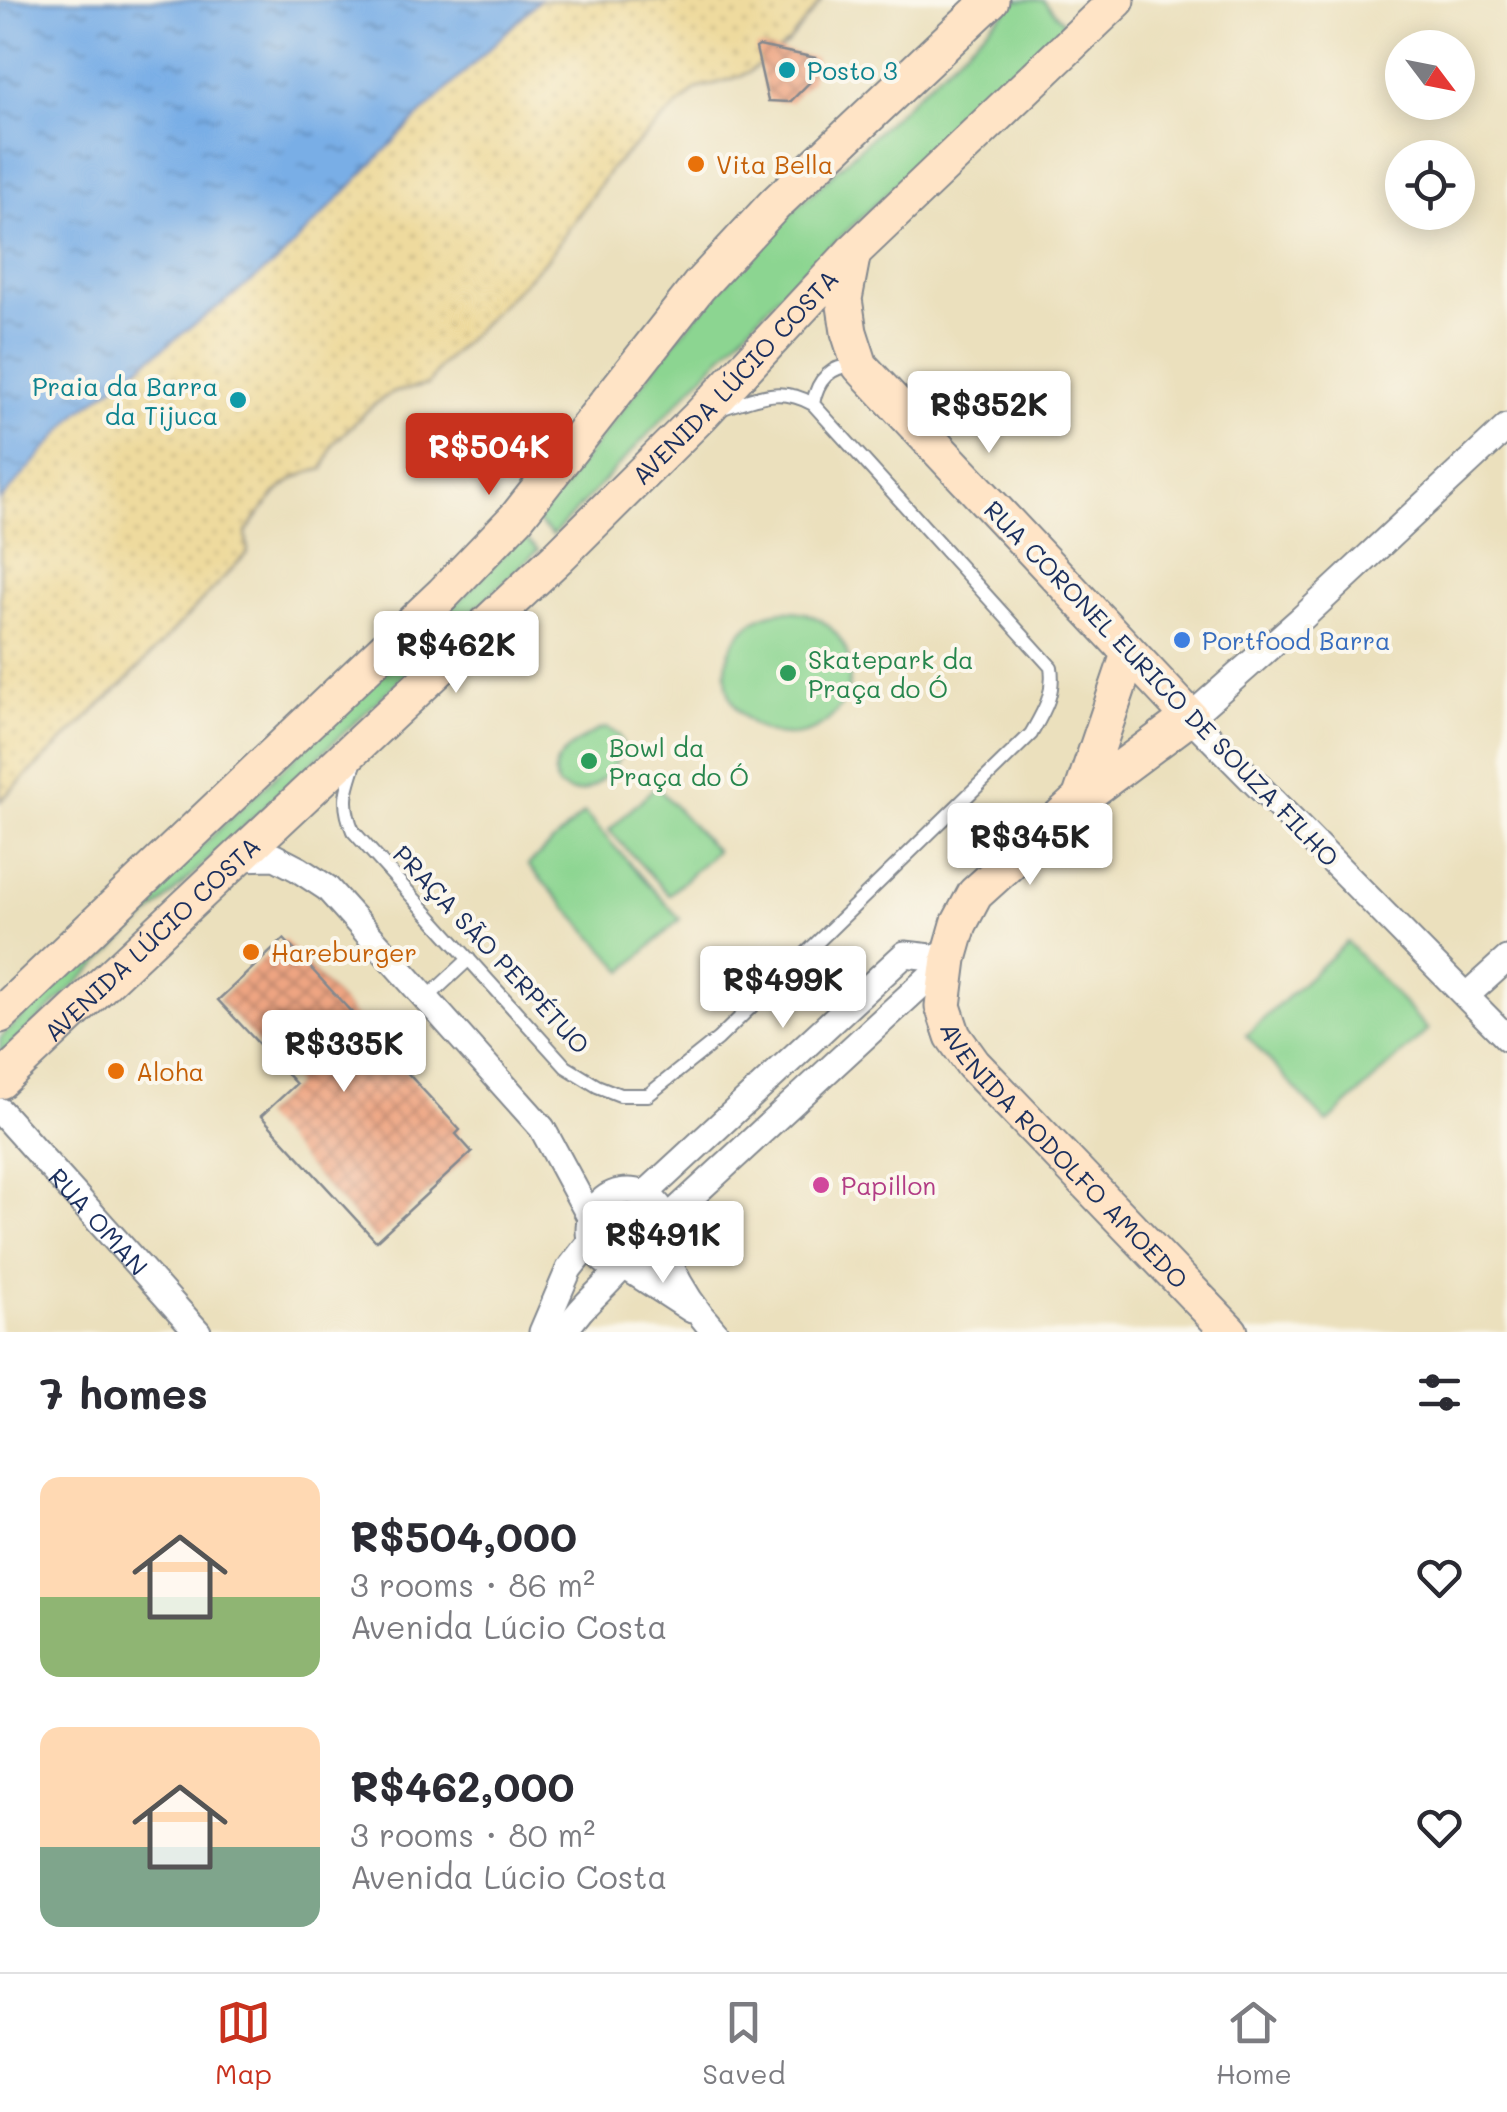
<!DOCTYPE html>
<html lang="en">
<head>
<meta charset="utf-8">
<style>
	:root { --surface:#fff; --page:#f2f2f3; --text:#2b2b33; --muted:#7c7c81; --line:#e1e1e2; --accent:#c8321e }
	body { margin:0; font-family:Mali,sans-serif; background:var(--page); color:var(--text); height:100vh; display:flex; flex-direction:column; font-size:38px; white-space:nowrap }
	* { box-sizing:border-box; margin:0 }
	p { font-size:32px; color:var(--muted) }
	.icon { flex:none; width:55px; height:55px; fill:none; stroke:currentColor; stroke-width:2; stroke-linecap:round; stroke-linejoin:round }
	.map { position:relative; height:1332px; overflow:hidden }
	.panel { display:flex; flex-direction:column; background:var(--surface); flex:1 }
	.panel>* { flex:none }
	.needle { width:65px; rotate:122deg }
	.tools { position:absolute; left:1385px; top:30px; display:grid; gap:20px }
	.tools a { display:grid; place-items:center; width:90px; height:90px; border-radius:50%; background:var(--surface); box-shadow:0 5px 25px #0003; font-size:50px }
	.price { position:absolute; translate:-50% -85px; padding:0 22px; border-radius:10px; background:#fff; color:#222; font-size:32px; line-height:65px; filter:drop-shadow(0 2px 5px #0008) }
	.price::after { content:''; position:absolute; left:50%; top:60px; width:30px; height:22px; margin-left:-15px; background:inherit; clip-path:polygon(0 0,100% 0,50% 100%) }
	.price.current { background:var(--accent); color:#fff }
	ul { padding:0; list-style:none }
	li { display:flex; align-items:center; gap:30px; height:250px; padding:0 40px }
	li span { display:grid; place-items:center; flex:none; width:280px; height:200px; border-radius:20px; color:#555 }
	li>.icon { margin-inline-start:auto }
	span .icon { width:120px; height:120px; fill:#fffc; stroke-width:1 }
	li b { font-size:42px }
	h2 { display:flex; justify-content:space-between; align-items:center; height:120px; padding:0 40px; font-size:42px }
	.tabs { display:flex; justify-content:space-around; align-items:center; height:140px; border-top:2px solid var(--line); background:var(--surface); font-size:28px; color:var(--muted) }
	.tabs a { display:grid; justify-items:center; gap:5px }
	.tabs .current { color:var(--accent) }
	.map>svg:first-child { display:block }
	.grass { fill:#8cd591; stroke:#548278; stroke-width:2.5 }
	.sand { fill:url(#sand-dots); stroke:#84847e; stroke-width:2.5 }
	.water { fill:url(#water-ripples); stroke:#4a6ea2; stroke-width:2.5 }
	.building { fill:url(#building-cross-hatch) }
	.lines { fill:none; stroke-linecap:round; stroke-linejoin:round }
	.lane-casing { stroke:#83888e; stroke-width:16 }
	.street-casing { stroke:#83888e; stroke-width:29 }
	.secondary-casing { stroke:#83888e; stroke-width:39 }
	.lane { stroke:#fff; stroke-width:12 }
	.street { stroke:#fff; stroke-width:25 }
	.secondary { stroke:#ffe4c6; stroke-width:35 }
	.culture-dot { fill:#0f9aa8; stroke:#fbf7ec; stroke-width:4 }
	.food-dot { fill:#e8710a; stroke:#fbf7ec; stroke-width:4 }
	.shop-dot { fill:#3f7fe0; stroke:#fbf7ec; stroke-width:4 }
	.leisure-dot { fill:#2e9e5b; stroke:#fbf7ec; stroke-width:4 }
	.hotel-dot { fill:#d1479c; stroke:#fbf7ec; stroke-width:4 }
	.labels { text-anchor:middle; dominant-baseline:central; stroke-width:8; stroke-linejoin:round; paint-order:stroke }
	.culture-label { font-size:25px; fill:#0d838f; stroke:#fbf7ec; text-anchor:start }
	.food-label { font-size:25px; fill:#c56008; stroke:#fbf7ec; text-anchor:start }
	.street-label { font-size:25px; fill:#1b2f5e; stroke:#fbf7ec }
	.shop-label { font-size:25px; fill:#366cbe; stroke:#fbf7ec; text-anchor:start }
	.leisure-label { font-size:25px; fill:#27864d; stroke:#fbf7ec; text-anchor:start }
	.hotel-label { font-size:25px; fill:#b23c85; stroke:#fbf7ec; text-anchor:start }
</style>
</head>
<body>
<div class="map">
<svg width="1507" height="1332" viewBox="0 0 1507 1332">
	<defs>
		<pattern id="sand-dots" width="8" height="8" patternUnits="userSpaceOnUse" patternTransform="scale(2.5)"><rect width="8" height="8" fill="#eeda9e"/><path d="M2 2h.1M6 6h.1" fill="none" stroke="#ccbb8a" stroke-width="1.8" stroke-linecap="round"/></pattern>
		<pattern id="water-ripples" width="26" height="14" patternUnits="userSpaceOnUse" patternTransform="scale(2.5)"><rect width="26" height="14" fill="#79aee6"/><path d="M2 4q2-2 4 0t4 0M15 11q2-2 4 0t4 0" fill="none" stroke="#628ebe"/></pattern>
		<pattern id="building-cross-hatch" width="8" height="8" patternUnits="userSpaceOnUse" patternTransform="scale(2.5)"><rect width="8" height="8" fill="#eea582"/><path d="M0 0l8 8M0 8l8-8" fill="none" stroke="#c0876e"/></pattern>
	</defs>
	<rect width="100%" height="100%" fill="#fbf7ec"/>
	<filter id="ink" filterUnits="userSpaceOnUse"><feTurbulence type="fractalNoise" baseFrequency=".01" numOctaves="2"/><feDisplacementMap in="SourceGraphic" scale="20" xChannelSelector="R" yChannelSelector="G"/><feConvolveMatrix kernelMatrix="1 2 1 2 8 2 1 2 1" color-interpolation-filters="sRGB"/></filter>
	<filter id="wash" filterUnits="userSpaceOnUse"><feTurbulence type="fractalNoise" baseFrequency=".0048" numOctaves="4" result="noise"/><feDisplacementMap in="SourceGraphic" scale="40" xChannelSelector="R" yChannelSelector="G"/><feGaussianBlur stdDeviation="2.25" result="paint"/><feColorMatrix in="noise" values="0 0 0 0 0 0 0 0 0 0 0 0 0 0 0 0 0 1.4 0 .05"/><feComposite in="paint" operator="in"/></filter>
	<g filter="url(#wash)">
		<rect width="100%" height="100%" fill="#ebe0bd"/>
		<path class="grass" d="M1017 0H1043L1066 25 779 295 553 535 536 521 682 332 776 227Z
			M522 535 538 550 0 1056V1038L458 602Z
			M726 673a62 62 0 1 1 124 0a62 62 0 1 1-124 0Z
			M607 728 619 735 624 748C619 763 598 787 583 791 574 794 566 790 558 786 556 781 554 775 555 769 557 753 592 730 607 728Z
			M656 786 716 851 669 895 609 830Z
			M584 813 680 919 624 971 528 865Z
			M1347 942 1428 1030 1327 1123 1246 1035Z"/>
		<path class="sand" d="M539 0H822L788 43 749 72 732 79 696 89 612 167 548 258 440 366 428 385 391 393 371 407 333 444 324 469C281 476 271 500 246 532L248 552 127 680 0 801V501L79 412 278 261 404 131Z"/>
		<path class="water" d="M0 0H539L404 131 278 261 79 412 0 501Z"/>
		<g id="blocks">
			<path class="building" d="M759 46 816 58 811 81 790 102 768 101 756 48Z
				M284 939 460 1130 456 1134 472 1152 376 1241 261 1116 296 1084 218 1000Z"/>
		</g>
	</g>
	<g filter="url(#ink)">
		<use href="#blocks" fill-opacity="0" stroke="#83888e" stroke-width="2.5"/>
		<g class="lines">
			<g class="lane-casing">
				<path id="lane" d="M813 404C817 379 832 364 858 366
					M356 761C346 790 341 803 353 831L566 1067 597 1086 620 1095H648L718 1039 1031 734C1044 711 1055 694 1051 667L813 404C779 385 757 398 722 408
					M427 998 469 959"/>
			</g>
			<g class="street-casing">
				<g id="street">
					<path d="M1507 427 1300 620 1190 717 1507 1038"/>
					<path d="M236 858 275 857 298 869 327 888 542 1128 590 1217"/>
					<path d="M1467 995 1507 959"/>
					<path id="s1" d="M0 1111 198 1332"/>
					<circle cx="628" cy="1230" r="39"/>
					<path d="M645 1194 905 954 949 959"/>
					<path d="M666 1220 949 959"/>
					<path d="M663 1247C674 1278 693 1308 715 1332"/>
					<path d="M629 1269 692 1310"/>
					<path d="M542 1332 569 1269 590 1242"/>
					<path d="M565 1332C579 1307 602 1291 620 1269"/>
				</g>
			</g>
			<g class="secondary-casing">
				<g id="secondary">
					<path id="s2" d="M853 252 844 299 849 332 860 366 1190 717 1080 799 975 894 959 924 949 959 943 1006 953 1036 973 1064 1230 1332"/>
					<path d="M1080 799 1129 654"/>
					<path d="M0 1015 443 594 517 517 699 286 775 204 991 0"/>
					<path id="s3" d="M0 1081 558 557 701 415 853 252 1117 0"/>
				</g>
			</g>
			<use href="#lane" class="lane"/>
			<use href="#street" class="street"/>
			<use href="#secondary" class="secondary"/>
		</g>
	</g>
	<g class="culture-dot">
		<circle cx="787" cy="70" r="10"/>
		<circle cx="238" cy="400" r="10"/>
	</g>
	<g class="food-dot">
		<circle cx="696" cy="164" r="10"/>
		<circle cx="251" cy="952" r="10"/>
		<circle cx="116" cy="1071" r="10"/>
	</g>
	<circle class="shop-dot" cx="1182" cy="640" r="10"/>
	<g class="leisure-dot">
		<circle cx="788" cy="673" r="10"/>
		<circle cx="589" cy="761" r="10"/>
	</g>
	<circle class="hotel-dot" cx="821" cy="1185" r="10"/>
	<g class="labels">
		<g class="culture-label">
			<text x="807" y="70">Posto 3</text>
			<text x="218" y="386" text-anchor="end">Praia da Barra<tspan x="218" dy="29">da Tijuca</tspan></text>
		</g>
		<g class="food-label">
			<text x="716" y="164">Vita Bella</text>
			<text x="271" y="952">Hareburger</text>
			<text x="136" y="1071">Aloha</text>
		</g>
		<g class="street-label">
			<text stroke="none"><textPath href="#s3" startOffset="1018">AVENIDA LÚCIO COSTA</textPath></text>
			<text transform="translate(1162 683) rotate(46)">RUA CORONEL EURICO DE SOUZA FILHO</text>
			<text stroke="none"><textPath href="#s3" startOffset="208">AVENIDA LÚCIO COSTA</textPath></text>
			<text transform="translate(492 949) rotate(47)">PRAÇA SÃO PERPÉTUO</text>
			<text stroke="none"><textPath href="#s2" startOffset="1190">AVENIDA RODOLFO AMOEDO</textPath></text>
			<text stroke="none"><textPath href="#s1" startOffset="148">RUA OMAN</textPath></text>
		</g>
		<g class="shop-label">
			<text x="1202" y="640">Portfood Barra</text>
		</g>
		<g class="leisure-label">
			<text x="808" y="659">Skatepark da<tspan x="808" dy="29">Praça do Ó</tspan></text>
			<text x="609" y="747">Bowl da<tspan x="609" dy="29">Praça do Ó</tspan></text>
		</g>
		<g class="hotel-label">
			<text x="841" y="1185">Papillon</text>
		</g>
	</g>
</svg>
<div class="tools">
<a><svg class="needle" viewBox="-14 -14 28 28"><path d="M0-13l5 13h-10z" fill="#e53935"/><path d="M0 13l5-13h-10z" fill="#7c7c81"/></svg></a>
<a><svg class="icon" aria-label="locate" viewBox="0 0 24 24"><circle cx="12" cy="12" r="6"/><path d="M12 2v4M12 18v4M2 12h4M18 12h4"/></svg></a>
</div>
<b class="price" style="left:989px;top:456px">R$352K</b>
<b class="price current" style="left:489px;top:498px">R$504K</b>
<b class="price" style="left:456px;top:696px">R$462K</b>
<b class="price" style="left:1030px;top:888px">R$345K</b>
<b class="price" style="left:783px;top:1031px">R$499K</b>
<b class="price" style="left:344px;top:1095px">R$335K</b>
<b class="price" style="left:663px;top:1286px">R$491K</b>
</div>
<section class="panel">
<h2>7 homes<svg class="icon" aria-label="filters" viewBox="0 0 24 24"><path d="M4 7h16M4 17h16"/><circle cx="9" cy="7" r="2"/><circle cx="15" cy="17" r="2"/></svg></h2>
<ul>
<li><span style="background:linear-gradient(#ffd9b3 60%,#8fb573 0)"><svg class="icon" aria-label="home" viewBox="0 0 24 24"><path d="M3 11l9-7 9 7M6 9v11h12V9"/></svg></span><div><b>R$504,000</b><p>3 rooms · 86 m²</p><p>Avenida Lúcio Costa</p></div><svg class="icon" aria-label="heart" viewBox="0 0 24 24"><path d="M12 20l-8-8c-3-5 5-10 8-4 3-6 11-1 8 4z"/></svg></li>
<li><span style="background:linear-gradient(#ffd9b3 60%,#7fa58c 0)"><svg class="icon" aria-label="home" viewBox="0 0 24 24"><path d="M3 11l9-7 9 7M6 9v11h12V9"/></svg></span><div><b>R$462,000</b><p>3 rooms · 80 m²</p><p>Avenida Lúcio Costa</p></div><svg class="icon" aria-label="heart" viewBox="0 0 24 24"><path d="M12 20l-8-8c-3-5 5-10 8-4 3-6 11-1 8 4z"/></svg></li>
</ul>
</section>
<nav class="tabs">
<a class="current"><svg class="icon" aria-label="map" viewBox="0 0 24 24"><path d="M3 6l6-2 6 2 6-2v14l-6 2-6-2-6 2zM9 4v14M15 6v14"/></svg>Map</a>
<a><svg class="icon" aria-label="saved" viewBox="0 0 24 24"><path d="M7 4h10v16l-5-4-5 4z"/></svg>Saved</a>
<a><svg class="icon" aria-label="home" viewBox="0 0 24 24"><path d="M3 11l9-7 9 7M6 9v11h12V9"/></svg>Home</a>
</nav>
</body>
</html>
